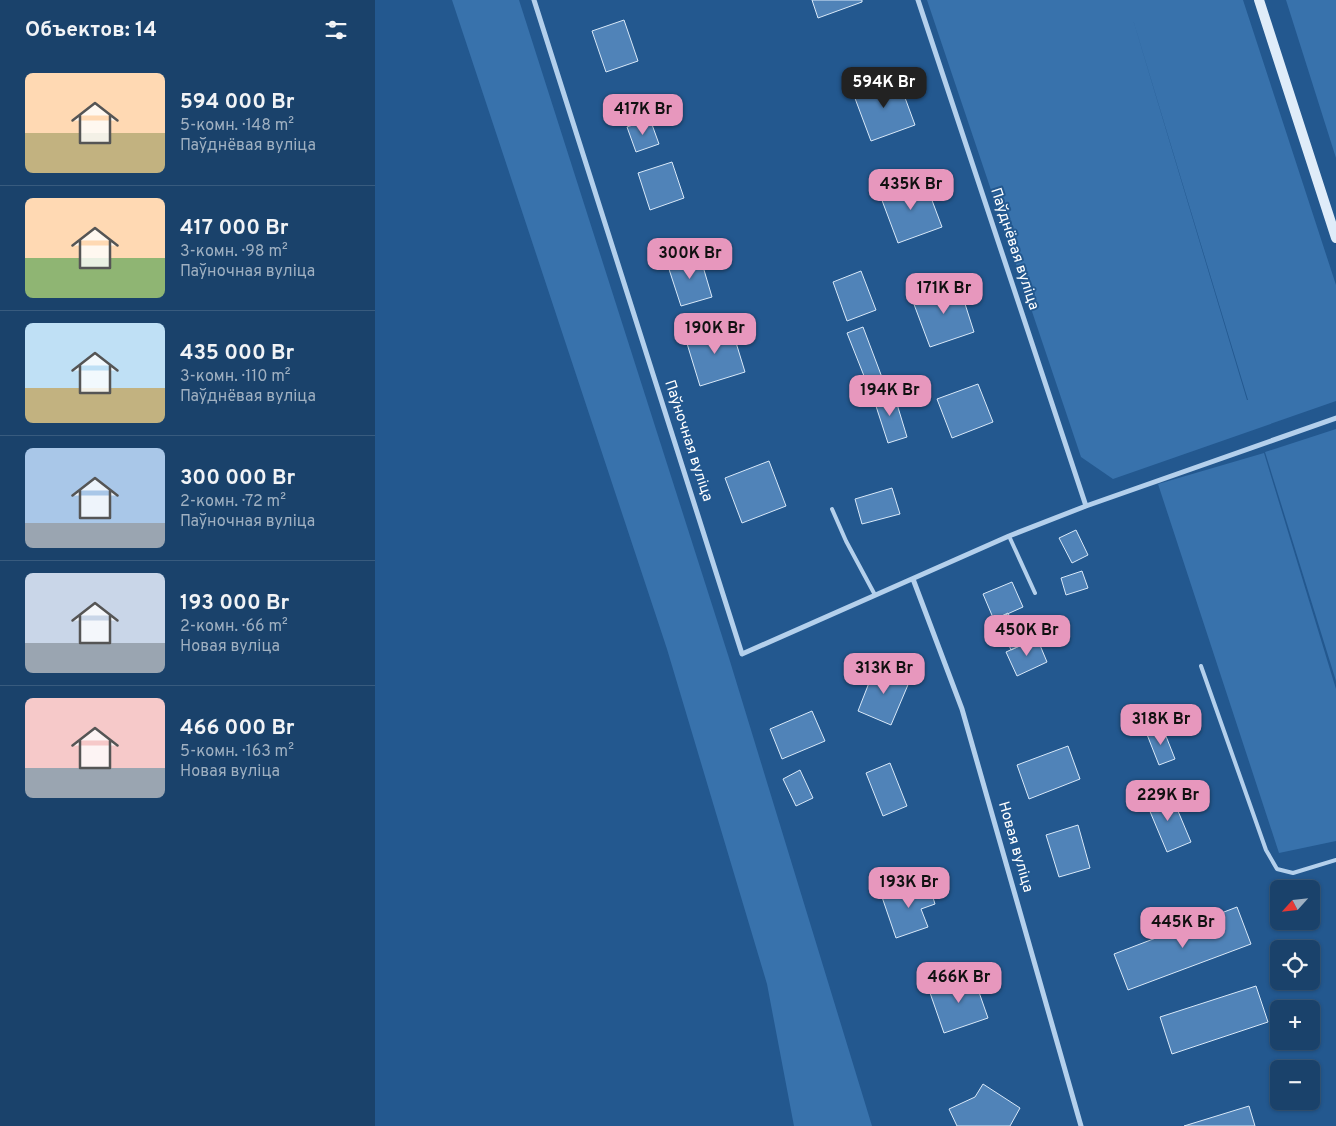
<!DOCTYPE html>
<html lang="ru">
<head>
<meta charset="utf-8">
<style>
	:root { --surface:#1a426b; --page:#234971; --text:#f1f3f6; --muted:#9fb0c1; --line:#385b7e; --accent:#e797bd }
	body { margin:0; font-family:Overpass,sans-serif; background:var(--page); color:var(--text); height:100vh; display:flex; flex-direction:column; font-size:19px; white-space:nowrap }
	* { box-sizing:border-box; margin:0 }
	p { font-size:16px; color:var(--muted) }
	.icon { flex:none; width:28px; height:28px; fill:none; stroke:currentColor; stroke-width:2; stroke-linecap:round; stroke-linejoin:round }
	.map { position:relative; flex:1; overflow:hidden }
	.side { display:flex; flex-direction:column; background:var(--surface); width:375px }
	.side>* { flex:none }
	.needle { width:32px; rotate:243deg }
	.fabs { position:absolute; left:895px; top:880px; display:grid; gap:10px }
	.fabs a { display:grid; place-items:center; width:50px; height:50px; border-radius:8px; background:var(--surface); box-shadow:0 1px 4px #0004,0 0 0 1px var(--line); font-size:25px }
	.price { position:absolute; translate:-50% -42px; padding:0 11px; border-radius:10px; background:var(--accent); color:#111; font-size:16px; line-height:32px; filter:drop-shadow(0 1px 2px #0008) }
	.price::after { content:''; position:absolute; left:50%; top:30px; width:15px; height:11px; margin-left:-8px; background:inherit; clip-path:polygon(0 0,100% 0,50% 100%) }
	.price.current { background:#222; color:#fff }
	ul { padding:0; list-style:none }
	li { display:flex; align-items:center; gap:15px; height:125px; padding:0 25px }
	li+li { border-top:1px solid var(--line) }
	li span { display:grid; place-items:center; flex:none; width:140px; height:100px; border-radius:8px; color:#555 }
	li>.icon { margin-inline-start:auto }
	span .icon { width:60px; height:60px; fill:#fffc; stroke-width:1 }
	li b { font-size:21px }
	h2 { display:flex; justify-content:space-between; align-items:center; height:60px; padding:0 25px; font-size:21px }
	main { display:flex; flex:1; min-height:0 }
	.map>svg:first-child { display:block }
	.green { fill:#3872ac; fill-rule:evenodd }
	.building { fill:#5083b8; stroke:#d9e9f9 }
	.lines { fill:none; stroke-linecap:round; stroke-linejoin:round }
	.lane { stroke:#b4d0ec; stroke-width:4 }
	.street { stroke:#b4d0ec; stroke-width:5 }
	.secondary { stroke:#dfecf9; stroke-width:10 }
	.labels { text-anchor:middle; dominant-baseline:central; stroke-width:4; stroke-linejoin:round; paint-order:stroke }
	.street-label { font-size:15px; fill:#fff; stroke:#23588f }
</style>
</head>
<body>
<main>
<section class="side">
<h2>Объектов: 14<svg class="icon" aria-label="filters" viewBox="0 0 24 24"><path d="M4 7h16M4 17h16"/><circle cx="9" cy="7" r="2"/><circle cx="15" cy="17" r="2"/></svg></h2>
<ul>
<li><span style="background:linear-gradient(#ffd9b3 60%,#c2b280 0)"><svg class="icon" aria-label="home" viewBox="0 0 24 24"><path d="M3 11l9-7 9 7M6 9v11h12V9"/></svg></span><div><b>594 000 Br</b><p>5-комн. · 148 m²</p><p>Паўднёвая вуліца</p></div></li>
<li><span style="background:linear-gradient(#ffd9b3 60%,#8fb573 0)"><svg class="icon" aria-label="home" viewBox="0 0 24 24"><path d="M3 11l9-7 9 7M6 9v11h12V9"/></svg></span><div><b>417 000 Br</b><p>3-комн. · 98 m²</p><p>Паўночная вуліца</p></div></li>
<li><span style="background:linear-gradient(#bfe0f5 65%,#c2b280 0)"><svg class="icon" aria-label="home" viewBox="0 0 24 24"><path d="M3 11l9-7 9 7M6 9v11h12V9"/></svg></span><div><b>435 000 Br</b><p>3-комн. · 110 m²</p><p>Паўднёвая вуліца</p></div></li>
<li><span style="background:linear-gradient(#a9c7e8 75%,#9aa5b1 0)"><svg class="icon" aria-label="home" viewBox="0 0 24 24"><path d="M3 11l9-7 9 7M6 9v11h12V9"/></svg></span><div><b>300 000 Br</b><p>2-комн. · 72 m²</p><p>Паўночная вуліца</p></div></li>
<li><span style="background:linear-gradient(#c9d6e8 70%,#9aa5b1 0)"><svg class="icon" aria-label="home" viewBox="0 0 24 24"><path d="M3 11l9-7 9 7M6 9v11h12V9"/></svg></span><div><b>193 000 Br</b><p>2-комн. · 66 m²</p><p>Новая вуліца</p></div></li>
<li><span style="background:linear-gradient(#f6c9c9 70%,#9aa5b1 0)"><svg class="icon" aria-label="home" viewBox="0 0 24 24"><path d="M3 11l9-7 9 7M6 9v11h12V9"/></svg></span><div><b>466 000 Br</b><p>5-комн. · 163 m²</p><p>Новая вуліца</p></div></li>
</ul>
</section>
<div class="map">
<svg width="961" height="1126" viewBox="0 0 961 1126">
	<rect width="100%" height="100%" fill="#23588f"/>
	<path class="green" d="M77 0H144L354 658 497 1126H419L392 984 292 649Z
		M552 0H868L961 285V401L738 479 706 457ZM756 13 873 400H872Z
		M911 0H961V158Z
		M961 429V681L890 452Z
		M889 453 961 689V841L904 853 783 484Z"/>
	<path class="building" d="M437 0H487V2L443 18Z
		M249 20 263 61 231 72 217 31Z
		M522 76 540 125 496 141 478 93Z
		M275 119 284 144 261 152 252 127Z
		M297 162 309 198 275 210 263 173Z
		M549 179 567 227 523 243 505 195Z
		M324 253 337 297 306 306 292 263Z
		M486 271 501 310 472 321 458 282Z
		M583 282 599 332 555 347 537 299Z
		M355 323 370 372 325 386 310 337Z
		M488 327 508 380 493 386 472 333Z
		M603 384 618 422 577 438 562 399Z
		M518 391 532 437 513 443 498 397Z
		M394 461 411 506 367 523 350 478Z
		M517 488 525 514 487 524 480 499Z
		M701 530 713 555 697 563 684 538Z
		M707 571 713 588 691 595 686 578Z
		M637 582 648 607 619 620 608 594Z
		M633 613 647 645 636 650 622 618Z
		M662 638 672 662 642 676 631 652Z
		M501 665 535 680 516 725 483 711Z
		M437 711 450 741 407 759 395 729Z
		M787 726 800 759 784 765 771 732Z
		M693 746 705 779 654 799 642 765Z
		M515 763 532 806 508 816 491 773Z
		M425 770 438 798 421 806 408 779Z
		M795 792 816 842 792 852 771 802Z
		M703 825 715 868 684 877 671 835Z
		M553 881 560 904 546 909 553 927 521 938 507 897Z
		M862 907 876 944 753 990 739 954Z
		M598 975 613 1018 569 1033 554 990Z
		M881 986 893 1022 797 1054 785 1017Z
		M608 1084 645 1108 635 1126H582L574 1109 600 1097Z
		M874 1106 880 1126H809Z"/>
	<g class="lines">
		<path class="lane" d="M457 509 471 541 500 595
			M634 536 660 593
			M826 666 891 850 902 869 918 873 961 860"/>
		<path class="street" d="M159 0 367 654 634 536 711 506 961 418
			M543 0 711 506
			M538 579 587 709 706 1126"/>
		<path class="secondary" d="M884 0 961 238"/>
	</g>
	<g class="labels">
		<g class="street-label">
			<text transform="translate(639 249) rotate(72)">Паўднёвая вуліца</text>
			<text transform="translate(313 441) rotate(72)">Паўночная вуліца</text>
			<text transform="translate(640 847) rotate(74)">Новая вуліца</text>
		</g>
	</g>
</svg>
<div class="fabs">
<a><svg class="needle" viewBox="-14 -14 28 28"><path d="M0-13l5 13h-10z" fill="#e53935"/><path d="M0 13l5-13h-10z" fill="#9fb0c1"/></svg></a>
<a><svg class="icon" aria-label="locate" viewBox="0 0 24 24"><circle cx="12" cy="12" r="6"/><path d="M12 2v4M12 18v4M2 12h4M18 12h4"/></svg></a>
<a>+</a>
<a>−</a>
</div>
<b class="price current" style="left:509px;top:109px">594K Br</b>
<b class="price" style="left:268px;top:136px">417K Br</b>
<b class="price" style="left:536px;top:211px">435K Br</b>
<b class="price" style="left:315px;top:280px">300K Br</b>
<b class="price" style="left:569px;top:315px">171K Br</b>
<b class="price" style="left:340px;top:355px">190K Br</b>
<b class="price" style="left:515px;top:417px">194K Br</b>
<b class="price" style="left:652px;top:657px">450K Br</b>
<b class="price" style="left:509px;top:695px">313K Br</b>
<b class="price" style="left:786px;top:746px">318K Br</b>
<b class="price" style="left:793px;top:822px">229K Br</b>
<b class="price" style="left:534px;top:909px">193K Br</b>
<b class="price" style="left:808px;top:949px">445K Br</b>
<b class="price" style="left:584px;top:1004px">466K Br</b>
</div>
</main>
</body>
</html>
